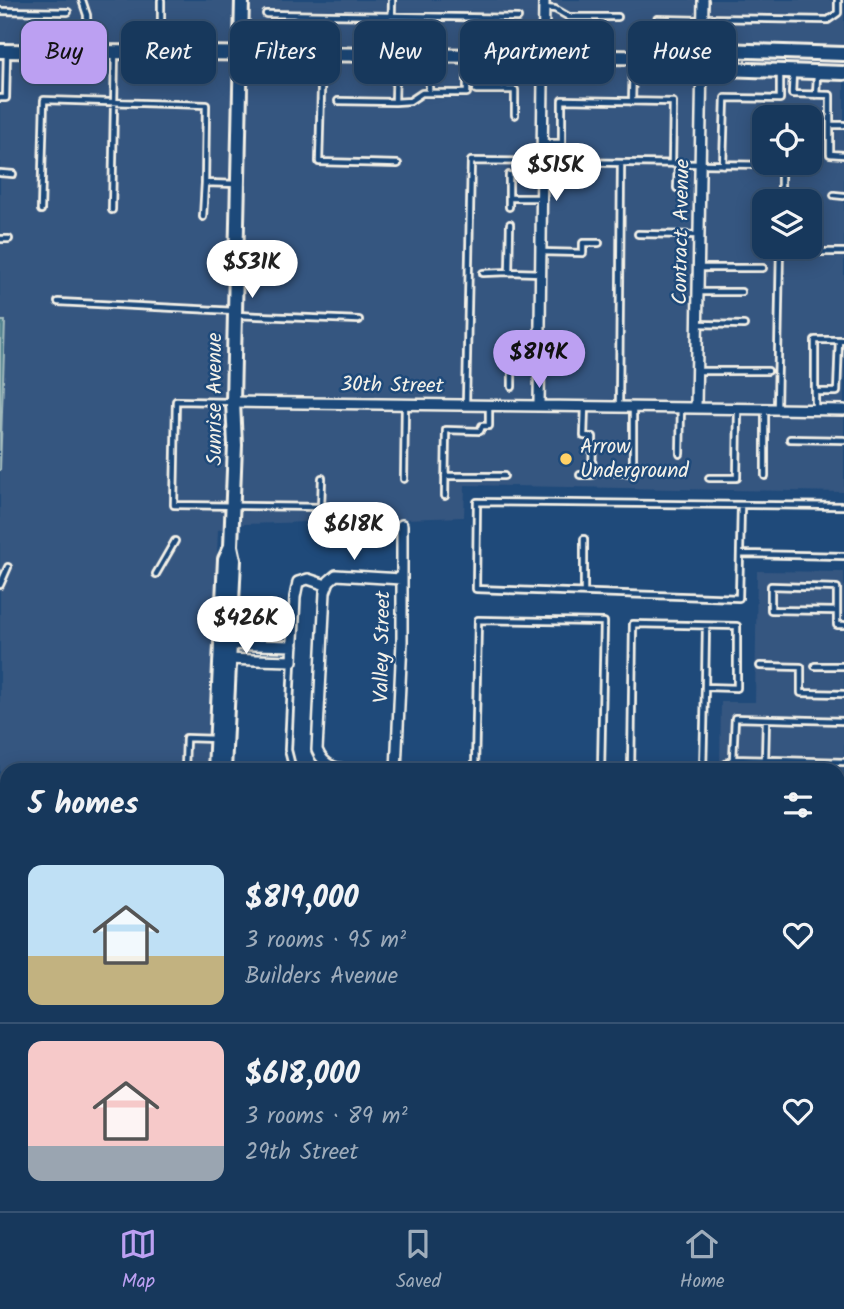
<!DOCTYPE html>
<html lang="en">
<head>
<meta charset="utf-8">
<style>
	:root { --surface:#17385c; --page:#244365; --text:#f1f3f6; --muted:#9eacbb; --line:#365272; --accent:#bca0f2 }
	body { margin:0; font-family:Kalam,sans-serif; background:var(--page); color:var(--text); height:100vh; display:flex; flex-direction:column; font-size:26px; white-space:nowrap }
	* { box-sizing:border-box; margin:0 }
	p { font-size:23px; color:var(--muted) }
	.icon { flex:none; width:38px; height:38px; fill:none; stroke:currentColor; stroke-width:2; stroke-linecap:round; stroke-linejoin:round }
	.map { position:relative; flex:1; overflow:hidden }
	.side { position:absolute; left:0px; top:763px; width:845px; height:448px; display:flex; flex-direction:column; background:var(--surface); border-radius:21px 21px 0 0; box-shadow:0 4px 18px #0003,0 0 0 2px var(--line) }
	.side>* { flex:none }
	.hud { position:absolute; left:21px; top:21px; width:803px; height:63px; display:flex; gap:14px }
	.fabs { position:absolute; left:752px; top:105px; display:grid; gap:14px }
	.fabs a { display:grid; place-items:center; width:70px; height:70px; border-radius:14px; background:var(--surface); box-shadow:0 4px 18px #0003,0 0 0 2px var(--line); font-size:35px }
	.price { position:absolute; translate:-50% -60px; padding:0 16px; border-radius:24px; background:#fff; color:#222; font-size:23px; line-height:46px; filter:drop-shadow(0 2px 4px #0008) }
	.price::after { content:''; position:absolute; left:50%; top:42px; width:21px; height:16px; margin-left:-10px; background:inherit; clip-path:polygon(0 0,100% 0,50% 100%) }
	.price.current { background:var(--accent); color:#111 }
	ul { padding:0; list-style:none }
	li { display:flex; align-items:center; gap:21px; height:175px; padding:0 28px }
	li+li { border-top:2px solid var(--line) }
	li span { display:grid; place-items:center; flex:none; width:196px; height:140px; border-radius:14px; color:#555 }
	li>.icon { margin-inline-start:auto }
	span .icon { width:84px; height:84px; fill:#fffc; stroke-width:1 }
	li b { font-size:30px }
	h2 { display:flex; justify-content:space-between; align-items:center; height:84px; padding:0 28px; font-size:30px }
	.tag { padding:0 24px; border-radius:14px; background:var(--surface); box-shadow:0 4px 18px #0003,0 0 0 2px var(--line); font-size:24px; line-height:63px }
	.tag.current { background:var(--accent); color:#111 }
	.dock { display:flex; justify-content:space-around; align-items:center; height:98px; border-top:2px solid var(--line); background:var(--surface); font-size:19px; color:var(--muted) }
	.dock a { display:grid; justify-items:center; gap:4px }
	.dock .current { color:var(--accent) }
	.map>svg:first-child { display:block }
	.built { fill:#365680; fill-rule:evenodd }
	.green { fill:#51838f; stroke:#a2babc; stroke-width:2 }
	.lines { fill:none; stroke-linecap:round; stroke-linejoin:round }
	.lane-casing { stroke:#f4f1e8; stroke-width:10 }
	.street-casing { stroke:#f4f1e8; stroke-width:14 }
	.secondary-casing { stroke:#f4f1e8; stroke-width:18 }
	.lane { stroke:#1f4a7a; stroke-width:4.5 }
	.street { stroke:#1f4a7a; stroke-width:9 }
	.secondary { stroke:#1f4a7a; stroke-width:12 }
	.poi-dot { fill:#ffd166; stroke:#1f4a7a; stroke-width:2.5 }
	.labels { text-anchor:middle; dominant-baseline:central; stroke-width:5; stroke-linejoin:round; paint-order:stroke }
	.street-label { font-size:21px; fill:#f4f1e8; stroke:#1f4a7a }
	.poi-label { font-size:21px; fill:#f4f1e8; stroke:#1f4a7a; text-anchor:start }
</style>
</head>
<body>
<div class="map">
<svg width="844" height="1211" viewBox="0 0 844 1211">
	<rect width="100%" height="100%" fill="#1f4a7a"/>
	<filter id="ink" filterUnits="userSpaceOnUse"><feTurbulence type="fractalNoise" baseFrequency=".0143" numOctaves="2"/><feDisplacementMap in="SourceGraphic" scale="14" xChannelSelector="R" yChannelSelector="G"/><feConvolveMatrix kernelMatrix="1 2 1 2 8 2 1 2 1" color-interpolation-filters="sRGB"/></filter>
	<g filter="url(#ink)">
		<path class="built" d="M0 0H844V492L465 485 464 517 244 524 218 530 208 770H7V860L0 861V471L5 322 0 321ZM765 117H810V163H765ZM765 201H810V247H765Z
			M757 571 844 572V872H838V770H720L721 702H755Z
			M0 893H7V1031L0 1135Z
			M7 1204 179 1206 188 1211H0V1205Z"/>
		<path class="green" d="M0 321H5L0 471Z"/>
		<g class="lines">
			<g class="lane-casing">
				<path id="lane" d="M82 0 87 15 88 51
					M544 8 555 9 569 17H618
					M0 11 68 12
					M266 14 518 18
					M703 18 828 20 838 13V0
					M657 19 702 20
					M161 51V0
					M391 54 392 0
					M322 55 319 162 398 164
					M793 72 792 94 830 95V154L844 155
					M476 90H515V115
					M505 90 506 56
					M429 93V55
					M816 95 817 75
					M0 98H6L7 52
					M338 101 395 102 396 58
					M395 102 410 101 422 93H467V56
					M632 102 633 61
					M830 125H844
					M543 143H562V100L673 102 672 164
					M723 165 725 98 780 99V73
					M0 173 13 174
					M677 188 678 164
					M834 195 844 196
					M509 198H542
					M509 207V175
					M41 210 44 100 206 105 205 183 238 184
					M112 210 115 53
					M203 217 205 183
					M510 224 509 272 541 273
					M638 234 699 235
					M0 239H9
					M542 252 583 253V243H599
					M780 252H844
					M699 268H763
					M483 273 509 272
					M699 292H741
					M58 302 235 311
					M236 315 359 320
					M699 324 744 325
					M697 371H768
					M512 387V361H539
					M815 392H837L839 340
					M232 402 176 401 174 505 321 507 322 478
					M466 403 471 161 781 165V201
					M619 406 621 164
					M777 408 780 247
					M815 408V340H844
					M765 411V476
					M790 439 844 440
					M680 454 681 407
					M610 472 633 473V408
					M580 475H592L593 437 584 436 585 406
					M445 476H504
					M709 478H737L738 409
					M404 479 405 406
					M445 496 446 430 480 431 482 426H489V406
					M741 505 739 598 476 589 477 502 844 506
					M740 554 844 556
					M156 574 175 541
					M0 585 8 567
					M584 593V539
					M837 611 771 610V586L837 588V625H844
					M292 662 288 750 293 770
					M760 666 801 667V693L844 694
					M815 666H844
					M705 687 706 626
					M844 721 735 718 733 759 844 762
					M765 760 766 719
					M185 770 186 738 216 739
					M475 770 478 620 604 622 601 770
					M631 770 633 624 737 626V688L705 687 703 770
					M725 770 726 764 733 759
					M838 973H844
					M0 1211 11 1207 13 1204
					M185 1211 186 1204
					M333 1211V1204
					M498 1211V1204
					M667 1211V1204"/>
			</g>
			<g class="street-casing">
				<path id="street" d="M233 402 844 410
					M539 405 544 0
					M696 406 703 0
					M224 644 293 646
					M224 659 292 661 295 597 298 582 308 579 326 585
					M365 770C344 769 326 772 317 750L325 592 329 581 336 575 401 579
					M396 770 402 641V525
					M838 1046H844
					M712 1204 844 1207
					M416 1211V1204
					M581 1211 582 1204"/>
			</g>
			<g class="secondary-casing">
				<path id="secondary" d="M0 51 702 58 722 50 844 54
					M702 58 722 69 844 73
					M215 770 225 559 231 546
					M224 770 234 560 231 546 235 445 233 402 242 0
					M0 877H7
					M838 884 844 885
					M211 1204 215 1211
					M253 1211V1204"/>
			</g>
			<use href="#lane" class="lane"/>
			<use href="#street" class="street"/>
			<use href="#secondary" class="secondary"/>
		</g>
	</g>
	<circle class="poi-dot" cx="566" cy="459" r="7"/>
	<g class="labels">
		<g class="street-label">
			<text transform="translate(682 232) rotate(-89)">Contract Avenue</text>
			<text transform="translate(392 386) rotate(1)">30th Street</text>
			<text transform="translate(215 399) rotate(-90)">Sunrise Avenue</text>
			<text transform="translate(383 647) rotate(-89)">Valley Street</text>
		</g>
		<g class="poi-label">
			<text x="580" y="447">Arrow<tspan x="580" dy="24">Underground</tspan></text>
		</g>
	</g>
</svg>
<div class="fabs">
<a><svg class="icon" aria-label="locate" viewBox="0 0 24 24"><circle cx="12" cy="12" r="6"/><path d="M12 2v4M12 18v4M2 12h4M18 12h4"/></svg></a>
<a><svg class="icon" aria-label="layers" viewBox="0 0 24 24"><path d="M12 4l9 5-9 5-9-5zM3 14l9 5 9-5"/></svg></a>
</div>
<b class="price" style="left:556px;top:203px">$515K</b>
<b class="price" style="left:252px;top:300px">$531K</b>
<b class="price current" style="left:539px;top:390px">$819K</b>
<b class="price" style="left:354px;top:562px">$618K</b>
<b class="price" style="left:246px;top:656px">$426K</b>
<div class="hud">
<a class="tag current">Buy</a>
<a class="tag">Rent</a>
<a class="tag">Filters</a>
<a class="tag">New</a>
<a class="tag">Apartment</a>
<a class="tag">House</a>
</div>
<section class="side">
<h2>5 homes<svg class="icon" aria-label="filters" viewBox="0 0 24 24"><path d="M4 7h16M4 17h16"/><circle cx="9" cy="7" r="2"/><circle cx="15" cy="17" r="2"/></svg></h2>
<ul>
<li><span style="background:linear-gradient(#bfe0f5 65%,#c2b280 0)"><svg class="icon" aria-label="home" viewBox="0 0 24 24"><path d="M3 11l9-7 9 7M6 9v11h12V9"/></svg></span><div><b>$819,000</b><p>3 rooms · 95 m²</p><p>Builders Avenue</p></div><svg class="icon" aria-label="heart" viewBox="0 0 24 24"><path d="M12 20l-8-8c-3-5 5-10 8-4 3-6 11-1 8 4z"/></svg></li>
<li><span style="background:linear-gradient(#f6c9c9 75%,#9aa5b1 0)"><svg class="icon" aria-label="home" viewBox="0 0 24 24"><path d="M3 11l9-7 9 7M6 9v11h12V9"/></svg></span><div><b>$618,000</b><p>3 rooms · 89 m²</p><p>29th Street</p></div><svg class="icon" aria-label="heart" viewBox="0 0 24 24"><path d="M12 20l-8-8c-3-5 5-10 8-4 3-6 11-1 8 4z"/></svg></li>
</ul>
</section>
</div>
<nav class="dock">
<a class="current"><svg class="icon" aria-label="map" viewBox="0 0 24 24"><path d="M3 6l6-2 6 2 6-2v14l-6 2-6-2-6 2zM9 4v14M15 6v14"/></svg>Map</a>
<a><svg class="icon" aria-label="saved" viewBox="0 0 24 24"><path d="M7 4h10v16l-5-4-5 4z"/></svg>Saved</a>
<a><svg class="icon" aria-label="home" viewBox="0 0 24 24"><path d="M3 11l9-7 9 7M6 9v11h12V9"/></svg>Home</a>
</nav>
</body>
</html>
